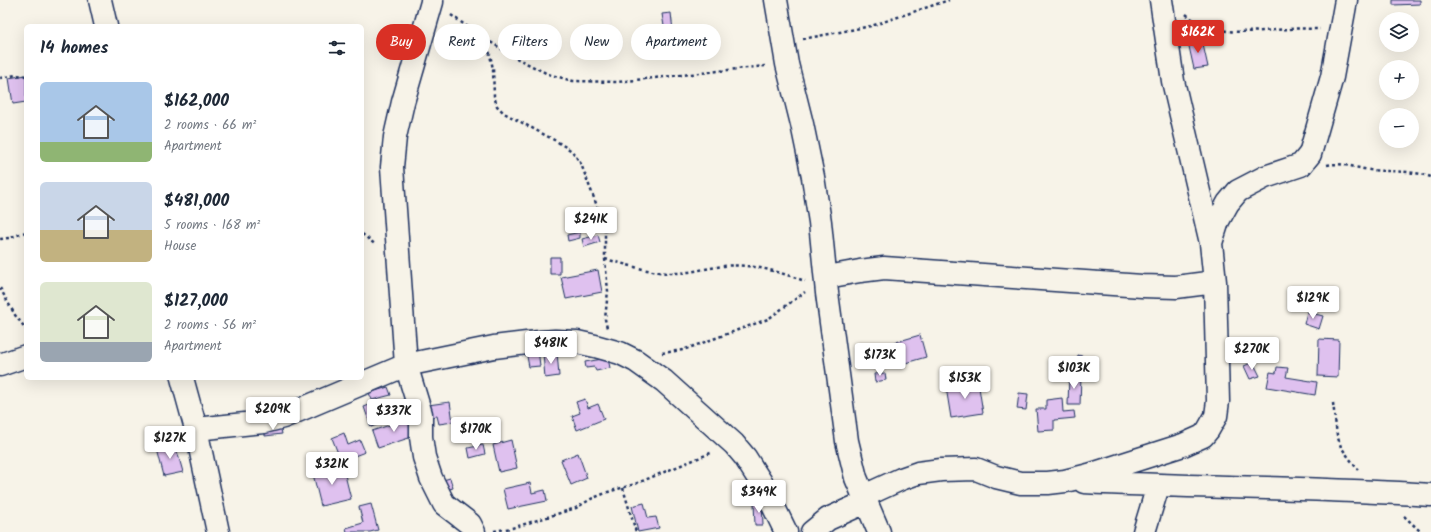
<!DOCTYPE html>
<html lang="en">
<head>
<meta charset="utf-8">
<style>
	:root { --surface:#fff; --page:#f6f6f7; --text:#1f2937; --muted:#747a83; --accent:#d93025 }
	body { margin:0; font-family:Kalam,sans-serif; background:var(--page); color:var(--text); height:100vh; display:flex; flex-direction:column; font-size:15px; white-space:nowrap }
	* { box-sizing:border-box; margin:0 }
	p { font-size:13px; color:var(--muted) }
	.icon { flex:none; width:22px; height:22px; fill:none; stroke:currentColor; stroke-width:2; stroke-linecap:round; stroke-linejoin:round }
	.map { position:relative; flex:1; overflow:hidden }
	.side { position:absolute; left:24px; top:24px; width:340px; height:356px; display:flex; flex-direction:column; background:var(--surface); border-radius:6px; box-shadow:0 4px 16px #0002 }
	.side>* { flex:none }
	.hud { position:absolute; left:376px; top:24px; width:380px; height:36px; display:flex; gap:8px }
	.fabs { position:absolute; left:1379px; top:12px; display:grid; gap:8px }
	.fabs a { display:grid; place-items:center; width:40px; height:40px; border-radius:50%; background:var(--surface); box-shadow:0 4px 16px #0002; font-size:20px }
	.price { position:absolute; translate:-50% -34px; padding:0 9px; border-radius:4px; background:#fff; color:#222; font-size:13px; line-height:26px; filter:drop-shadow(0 1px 2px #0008) }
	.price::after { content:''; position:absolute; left:50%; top:24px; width:12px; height:9px; margin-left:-6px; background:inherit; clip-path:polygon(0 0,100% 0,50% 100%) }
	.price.current { background:var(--accent); color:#fff }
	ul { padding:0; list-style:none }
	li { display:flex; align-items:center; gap:12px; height:100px; padding:0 16px }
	li span { display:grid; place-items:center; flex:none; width:112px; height:80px; border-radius:6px; color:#555 }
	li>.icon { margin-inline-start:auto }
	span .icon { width:48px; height:48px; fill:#fffc; stroke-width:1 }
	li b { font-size:17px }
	h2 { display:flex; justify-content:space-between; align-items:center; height:48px; padding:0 16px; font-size:17px }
	.pill { padding:0 14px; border-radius:18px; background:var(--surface); box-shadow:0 4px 16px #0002; font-size:14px; line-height:36px }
	.pill.current { background:var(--accent); color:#fff }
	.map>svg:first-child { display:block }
	.building { fill:#dfc1ef; stroke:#1b2f5e }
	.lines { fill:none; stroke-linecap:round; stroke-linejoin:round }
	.minor-casing { stroke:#1b2f5e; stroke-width:25 }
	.path { stroke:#1b2f5e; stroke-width:2.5; stroke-dasharray:3 3; stroke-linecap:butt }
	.minor { stroke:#f7f3e8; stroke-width:22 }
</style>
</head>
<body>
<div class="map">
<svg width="1431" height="532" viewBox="0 0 1431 532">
	<rect width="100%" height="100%" fill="#f7f3e8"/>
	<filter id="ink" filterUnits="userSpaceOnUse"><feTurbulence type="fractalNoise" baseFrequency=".025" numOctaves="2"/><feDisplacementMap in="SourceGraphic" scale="8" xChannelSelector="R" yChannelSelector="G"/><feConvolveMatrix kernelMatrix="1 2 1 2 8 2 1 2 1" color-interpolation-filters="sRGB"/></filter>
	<g filter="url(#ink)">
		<path class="building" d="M1393 0H1420V4L1393 5Z
			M671 13 673 31 665 32 662 14Z
			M1202 40 1208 67 1194 69 1188 42Z
			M26 75V102L13 104 9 78Z
			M580 232V238L568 241 567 235Z
			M598 235 600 242 584 247 582 239Z
			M550 257H560V274H550Z
			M598 270 602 292 566 299 561 277Z
			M1307 312 1323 316 1319 329 1304 324Z
			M920 335 926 357 902 364 896 342Z
			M1319 339 1339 340 1338 377 1318 376Z
			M538 349 540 366 529 367 526 351Z
			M557 352 559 376 545 378 543 353Z
			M1078 355 1085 357 1082 374 1075 373Z
			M608 358 610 368 596 371 594 367 586 368 585 362Z
			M1253 362 1260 376 1250 379 1244 366Z
			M1277 367 1288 368 1286 377 1317 382 1315 395 1267 387 1270 372 1276 373Z
			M885 373 886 380 875 382 874 374Z
			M1069 376H1081L1080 405H1068Z
			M978 381 983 413 951 418 946 387Z
			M388 387 391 395 372 400 369 393Z
			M1019 393 1028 394 1026 410 1017 409Z
			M1062 398 1063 412 1074 411 1075 418 1054 420V430L1038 431 1036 409H1046V400Z
			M585 399 588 408 598 404 604 419 577 430 572 416 580 413 576 402Z
			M377 402 384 422 371 427 364 407Z
			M450 402 453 422 439 424 437 416 430 417 428 405Z
			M410 418 415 436 378 448 372 431Z
			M280 425 282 434 265 436V427Z
			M344 433 348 445 360 440 365 452 341 461 332 438Z
			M511 440 517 468 499 472 493 445Z
			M175 444 183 472 164 476 157 449Z
			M483 445 485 454 470 458 468 448Z
			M578 453 587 478 571 485 561 460Z
			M343 467 351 499 321 506 313 474Z
			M450 478 453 488 446 490 443 480Z
			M530 483 532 493 545 490 547 501 508 509 503 489Z
			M762 502 763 525H755L754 503Z
			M644 503 648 518 656 517 659 528 638 532 632 506Z
			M371 504 378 530 370 532H347L346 528 363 523 359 507Z"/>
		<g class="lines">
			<g class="minor-casing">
				<path id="minor" d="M100 0 106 26
					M432 0V2L403 102 395 137 392 167 406 365 421 414V437L424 457 431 478 444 504 470 524 474 532
					M776 0 787 64 802 124 813 177 820 222 827 293 847 441 856 478 879 532
					M1161 0 1173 81 1211 243
					M827 277 860 271 884 268 1142 286 1176 287 1215 282
					M0 365 26 356
					M182 378 196 429 218 532
					M196 429 264 422 283 417 406 365 494 347 527 343 555 341 577 342 595 346 620 353 636 361 664 381 734 444 745 457 764 487 786 532
					M1084 482C1200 488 1316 487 1431 495
					M864 496 901 479 918 473 941 470 976 469 996 477 1021 483H1048L1065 481 1089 475 1183 445 1203 436 1208 430 1216 416 1218 401 1215 282 1211 243 1218 221 1228 203 1238 191 1265 177 1301 165 1310 154 1332 77 1346 0
					M812 532 828 519 866 502
					M1144 532 1158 486"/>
			</g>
			<path class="path" d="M1186 14C1213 39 1256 31 1289 29 1300 28 1310 29 1320 29
				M451 15 479 35 518 59 548 74 573 81 617 82 765 66
				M803 39 871 26 949 0
				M487 40 493 69 494 96 497 106 504 113 556 141 572 151 581 164 605 227V259L608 291 605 319 607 328
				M0 78 16 75 26 76
				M1327 165C1342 162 1355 168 1370 170 1390 172 1412 170 1431 177
				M362 234 376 245
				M0 239 9 238 26 232
				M605 259C626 264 647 272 669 273 688 274 705 268 724 266 752 263 779 272 805 281
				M0 288 15 315 26 329
				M662 353 683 350 768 319 805 292
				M1333 403 1337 435 1341 447 1358 470
				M623 488 636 532
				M1404 516 1421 532
				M494 531 512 528 576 508 591 499 608 492 635 484 713 452"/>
			<use href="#minor" class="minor"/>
		</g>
	</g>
</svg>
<div class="fabs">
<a><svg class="icon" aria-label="layers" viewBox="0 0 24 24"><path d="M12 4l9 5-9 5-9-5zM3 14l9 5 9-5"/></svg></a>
<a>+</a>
<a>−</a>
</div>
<b class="price current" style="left:1198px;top:54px">$162K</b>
<b class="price" style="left:591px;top:241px">$241K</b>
<b class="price" style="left:1313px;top:320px">$129K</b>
<b class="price" style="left:551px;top:365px">$481K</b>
<b class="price" style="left:1252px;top:371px">$270K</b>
<b class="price" style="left:880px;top:377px">$173K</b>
<b class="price" style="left:1074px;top:390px">$103K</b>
<b class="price" style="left:965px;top:400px">$153K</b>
<b class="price" style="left:273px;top:431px">$209K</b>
<b class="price" style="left:394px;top:433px">$337K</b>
<b class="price" style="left:476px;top:451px">$170K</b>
<b class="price" style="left:170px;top:460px">$127K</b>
<b class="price" style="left:332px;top:486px">$321K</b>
<b class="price" style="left:759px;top:514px">$349K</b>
<div class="hud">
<a class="pill current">Buy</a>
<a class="pill">Rent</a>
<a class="pill">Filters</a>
<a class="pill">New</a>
<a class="pill">Apartment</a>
</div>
<section class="side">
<h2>14 homes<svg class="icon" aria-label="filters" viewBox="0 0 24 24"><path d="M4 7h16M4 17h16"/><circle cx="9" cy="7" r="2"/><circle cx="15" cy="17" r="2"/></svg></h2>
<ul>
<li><span style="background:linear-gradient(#a9c7e8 75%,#8fb573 0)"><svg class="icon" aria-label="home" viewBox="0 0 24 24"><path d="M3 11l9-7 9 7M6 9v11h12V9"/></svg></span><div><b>$162,000</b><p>2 rooms · 66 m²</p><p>Apartment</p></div></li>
<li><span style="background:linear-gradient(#c9d6e8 60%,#c2b280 0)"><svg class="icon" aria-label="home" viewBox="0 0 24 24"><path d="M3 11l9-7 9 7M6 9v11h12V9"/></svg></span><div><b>$481,000</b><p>5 rooms · 168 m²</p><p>House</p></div></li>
<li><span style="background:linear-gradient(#dfe7d0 75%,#9aa5b1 0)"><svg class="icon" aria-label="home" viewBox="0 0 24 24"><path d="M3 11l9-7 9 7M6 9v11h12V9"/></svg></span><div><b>$127,000</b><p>2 rooms · 56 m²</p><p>Apartment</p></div></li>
</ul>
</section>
</div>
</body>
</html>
